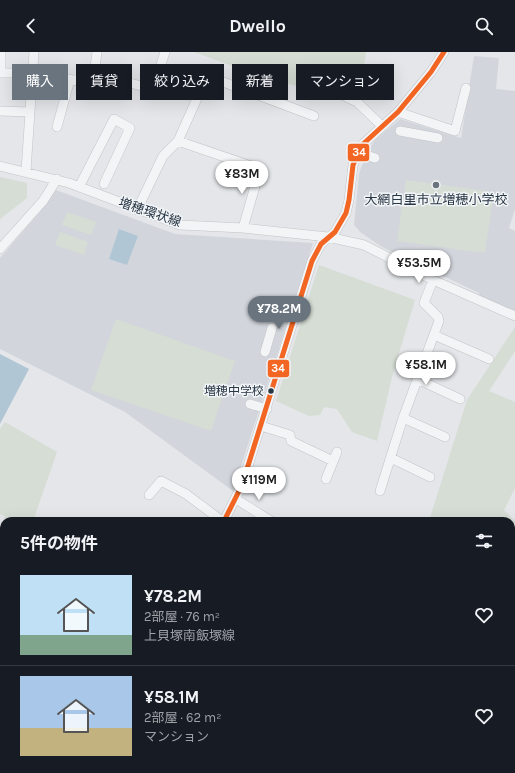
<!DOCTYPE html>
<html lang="ja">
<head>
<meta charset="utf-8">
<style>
	:root { --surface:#171b24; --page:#20242c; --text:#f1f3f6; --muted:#9ea1a6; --line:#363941; --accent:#6a747e }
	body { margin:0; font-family:Karla,"Noto Sans JP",sans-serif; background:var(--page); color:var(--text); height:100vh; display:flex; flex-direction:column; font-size:15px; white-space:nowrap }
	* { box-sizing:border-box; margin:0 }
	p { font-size:13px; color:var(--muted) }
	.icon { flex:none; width:22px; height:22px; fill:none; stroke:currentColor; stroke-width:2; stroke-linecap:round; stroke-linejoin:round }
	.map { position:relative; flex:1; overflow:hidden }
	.panel { position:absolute; left:0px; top:465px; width:515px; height:256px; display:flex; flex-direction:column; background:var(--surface); border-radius:12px 12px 0 0; box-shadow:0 4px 16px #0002 }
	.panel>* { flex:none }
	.banner { position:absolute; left:12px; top:12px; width:491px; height:36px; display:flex; gap:8px }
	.price { position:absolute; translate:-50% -34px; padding:0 9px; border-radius:14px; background:#fff; color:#222; font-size:13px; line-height:26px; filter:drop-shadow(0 1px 2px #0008) }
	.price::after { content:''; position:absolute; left:50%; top:24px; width:12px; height:9px; margin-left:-6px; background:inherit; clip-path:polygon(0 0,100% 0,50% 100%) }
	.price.selected { background:var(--accent); color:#fff }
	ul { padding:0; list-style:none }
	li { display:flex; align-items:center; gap:12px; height:100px; padding:0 20px }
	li+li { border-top:1px solid var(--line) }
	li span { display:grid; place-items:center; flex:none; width:112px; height:80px; border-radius:0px; color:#555 }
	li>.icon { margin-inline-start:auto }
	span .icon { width:48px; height:48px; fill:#fffc; stroke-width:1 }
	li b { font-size:17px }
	h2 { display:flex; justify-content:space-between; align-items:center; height:48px; padding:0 20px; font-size:17px }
	.pill { padding:0 14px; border-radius:0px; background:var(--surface); box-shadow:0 4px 16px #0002; font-size:14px; line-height:36px }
	.pill.selected { background:var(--accent); color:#fff }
	header { display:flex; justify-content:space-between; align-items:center; height:52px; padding:0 20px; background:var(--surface); font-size:18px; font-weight:700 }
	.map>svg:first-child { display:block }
	.built { fill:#d2d6dc }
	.green { fill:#d5ddd4 }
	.water { fill:#b1c6d5 }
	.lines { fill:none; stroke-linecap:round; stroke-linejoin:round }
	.minor-casing { stroke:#c2c4c7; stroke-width:10 }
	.minor { stroke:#f3f4f6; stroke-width:9 }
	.bus-1-casing { stroke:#f2f5f8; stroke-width:8 }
	.bus-1 { stroke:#f26522; stroke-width:5 }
	.poi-dot { fill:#6a747e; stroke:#f2f5f8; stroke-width:1.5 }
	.bus-dot { fill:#293644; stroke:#f2f5f8; stroke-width:1.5 }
	.labels { text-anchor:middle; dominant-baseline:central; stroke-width:3; stroke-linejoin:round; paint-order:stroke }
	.bus-label { font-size:12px; fill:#293644; stroke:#f2f5f8; text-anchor:end }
	.poi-label { font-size:13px; fill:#293644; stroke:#f2f5f8 }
	.street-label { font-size:13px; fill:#293644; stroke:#f2f5f8 }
	.line-badge { stroke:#f2f5f8; stroke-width:1.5 }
	.badge-label { font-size:11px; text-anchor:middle; font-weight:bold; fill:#fff }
</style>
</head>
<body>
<header><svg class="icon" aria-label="back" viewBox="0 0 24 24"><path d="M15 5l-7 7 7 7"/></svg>Dwello<svg class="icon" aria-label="search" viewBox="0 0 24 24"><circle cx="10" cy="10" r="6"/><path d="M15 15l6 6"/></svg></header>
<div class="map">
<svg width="515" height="721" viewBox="0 0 515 721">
	<rect width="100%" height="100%" fill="#e4e6e9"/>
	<path class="built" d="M474 4 499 6 496 37 515 39V157L509 176 515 179V259L480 244 479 241 382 195 360 180 354 173 359 122 365 104 375 88 400 67 461 86Z
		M56 138 175 182 313 191 233 439 125 360 0 297V206L43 156Z"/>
	<path class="green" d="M194 0H366L362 29 329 19 316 40 246 19Z
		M0 125 27 131V146L0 167Z
		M406 128 494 140 485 201 397 189Z
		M67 160 96 170 91 183 62 173Z
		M60 180 88 190 84 203 55 193Z
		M319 213 415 248 393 321 377 389 352 380 337 357 324 355 320 363 309 364 276 349Z
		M116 267 235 309 211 379 91 338Z
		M515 275V299L489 339 515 350V436L504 458 515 469V511L511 515V469H429L467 348Z
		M5 370 57 400 33 469H4V500L0 498V486L5 464 0 462V377Z
		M412 717H439L449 720 451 717H470L469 721H413Z"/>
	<path class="water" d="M119 177 138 184 127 213 109 207Z
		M0 302 29 317 0 372Z"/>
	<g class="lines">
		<g class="minor-casing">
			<path id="minor" d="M1 0V21
				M0 21H33L111 35 126 30 153 37 165 0
				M93 31 97 0
				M340 42 357 50 382 74
				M0 59 30 60
				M398 60 455 79 466 36
				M57 75 70 27
				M400 79 438 86
				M178 89 260 117 243 176
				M357 100 375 106
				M0 114 69 131 180 173 243 176 328 185 364 193 433 228 515 264
				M26 119 34 0
				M79 135 114 67 130 76 104 132
				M137 158 163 104 178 89 207 24 314 64
				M0 197 43 149 57 127
				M434 283 489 307
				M265 300 272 276
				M417 327 460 347
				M250 352 267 357
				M403 366 445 385
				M261 374 290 383 291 389 333 409
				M391 406 430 425
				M326 427 337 400
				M380 439 403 366 439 269 438 265 424 251 433 228
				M149 443 161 429 186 442 222 469
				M236 447 271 469
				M224 469 242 433 312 209 321 192 335 180 346 161 349 148 353 113 362 93 398 60 431 20 444 0
				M0 558 4 547
				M0 563 4 565
				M511 589 515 591
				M0 648 4 649
				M511 703 515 704
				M128 717 138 721
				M36 721 38 717
				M319 721 320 717
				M485 721 488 717"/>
		</g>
		<use href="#minor" class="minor"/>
		<g class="bus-1-casing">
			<path id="bus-1" d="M224 469 242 433 312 209 321 192 335 180 346 161 349 148 353 113 362 93 398 60 431 20 444 0"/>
		</g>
		<use href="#bus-1" class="bus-1"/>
	</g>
	<circle class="poi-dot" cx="436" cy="133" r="4"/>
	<circle class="bus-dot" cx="271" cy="339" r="3.5"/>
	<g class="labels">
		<g class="bus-label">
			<text x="264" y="339">増穂中学校</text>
		</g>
		<g class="poi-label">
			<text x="436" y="147">大網白里市立増穂小学校</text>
		</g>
		<g class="street-label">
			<text transform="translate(150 160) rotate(19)">増穂環状線</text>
		</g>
	</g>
	<g class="line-badge">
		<rect x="347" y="91" width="23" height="19" rx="4" fill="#f26522"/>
		<rect x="267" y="307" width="23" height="19" rx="4" fill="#f26522"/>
	</g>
	<g class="badge-label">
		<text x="359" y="104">34</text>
		<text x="278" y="320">34</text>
	</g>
</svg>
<b class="price" style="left:242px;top:143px">¥83M</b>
<b class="price" style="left:419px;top:232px">¥53.5M</b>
<b class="price selected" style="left:279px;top:278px">¥78.2M</b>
<b class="price" style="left:426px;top:334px">¥58.1M</b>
<b class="price" style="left:259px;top:449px">¥119M</b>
<div class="banner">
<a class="pill selected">購入</a>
<a class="pill">賃貸</a>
<a class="pill">絞り込み</a>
<a class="pill">新着</a>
<a class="pill">マンション</a>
</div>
<section class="panel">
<h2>5件の物件<svg class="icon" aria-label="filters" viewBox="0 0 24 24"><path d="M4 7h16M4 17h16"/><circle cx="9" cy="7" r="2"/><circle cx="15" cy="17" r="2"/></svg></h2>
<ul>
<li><span style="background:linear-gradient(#bfe0f5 75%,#7fa58c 0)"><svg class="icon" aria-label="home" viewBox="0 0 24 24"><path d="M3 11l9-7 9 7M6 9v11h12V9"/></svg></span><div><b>¥78.2M</b><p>2部屋 · 76 m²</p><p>上貝塚南飯塚線</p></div><svg class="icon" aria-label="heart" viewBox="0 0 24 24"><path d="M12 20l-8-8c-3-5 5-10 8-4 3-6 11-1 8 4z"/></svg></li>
<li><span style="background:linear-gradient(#a9c7e8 65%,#c2b280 0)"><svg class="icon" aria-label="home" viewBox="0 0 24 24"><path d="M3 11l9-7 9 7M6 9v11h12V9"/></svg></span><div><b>¥58.1M</b><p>2部屋 · 62 m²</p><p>マンション</p></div><svg class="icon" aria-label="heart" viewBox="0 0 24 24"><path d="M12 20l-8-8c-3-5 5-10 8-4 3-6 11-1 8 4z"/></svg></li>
</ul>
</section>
</div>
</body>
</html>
